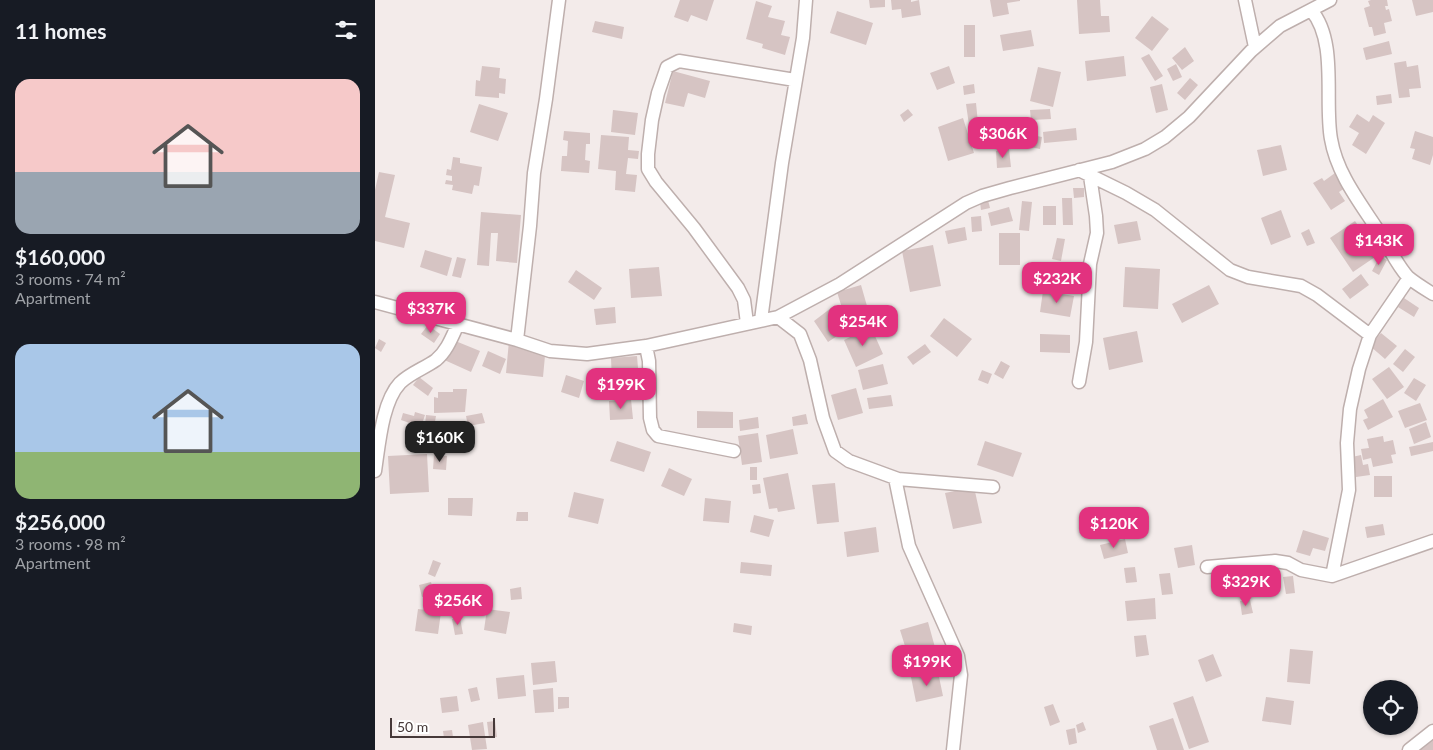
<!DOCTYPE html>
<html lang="en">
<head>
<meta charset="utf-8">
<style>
	:root { --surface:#171b24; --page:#20242c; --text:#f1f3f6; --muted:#9ea1a6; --accent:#e2327f }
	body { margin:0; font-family:Lato,sans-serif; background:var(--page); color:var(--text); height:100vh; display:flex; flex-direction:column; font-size:19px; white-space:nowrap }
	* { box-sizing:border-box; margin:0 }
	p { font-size:16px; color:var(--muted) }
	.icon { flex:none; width:28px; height:28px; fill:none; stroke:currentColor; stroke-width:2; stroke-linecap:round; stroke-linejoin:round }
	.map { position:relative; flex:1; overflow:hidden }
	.details { display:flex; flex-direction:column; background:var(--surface); width:375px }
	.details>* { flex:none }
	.buttons { position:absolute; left:988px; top:680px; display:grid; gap:10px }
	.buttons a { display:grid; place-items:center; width:55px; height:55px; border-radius:50%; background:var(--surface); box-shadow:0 1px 4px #0004; font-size:25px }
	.scale { position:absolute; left:15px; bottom:12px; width:105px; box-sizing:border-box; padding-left:5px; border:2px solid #463939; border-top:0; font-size:14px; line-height:18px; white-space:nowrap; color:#463939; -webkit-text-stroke:4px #fff; paint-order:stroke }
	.price { position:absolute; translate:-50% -42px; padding:0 11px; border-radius:10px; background:var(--accent); color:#fff; font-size:16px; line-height:32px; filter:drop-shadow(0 1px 2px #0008) }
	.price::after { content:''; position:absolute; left:50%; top:30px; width:15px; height:11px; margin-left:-8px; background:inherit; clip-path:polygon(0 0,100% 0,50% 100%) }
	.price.on { background:#222; color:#fff }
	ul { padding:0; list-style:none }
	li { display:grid; align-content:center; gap:10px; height:265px; padding:0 15px }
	li span { display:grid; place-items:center; height:155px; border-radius:15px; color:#555 }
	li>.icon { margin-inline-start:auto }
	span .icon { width:90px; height:90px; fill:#fffc; stroke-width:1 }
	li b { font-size:21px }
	h2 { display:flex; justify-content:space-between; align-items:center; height:60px; padding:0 15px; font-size:21px }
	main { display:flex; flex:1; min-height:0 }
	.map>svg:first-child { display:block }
	.building { fill:#d6c4c3 }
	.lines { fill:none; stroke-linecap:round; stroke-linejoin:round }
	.street-casing { stroke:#beafad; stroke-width:15 }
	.street { stroke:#fff; stroke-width:12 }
</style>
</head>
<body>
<main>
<section class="details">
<h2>11 homes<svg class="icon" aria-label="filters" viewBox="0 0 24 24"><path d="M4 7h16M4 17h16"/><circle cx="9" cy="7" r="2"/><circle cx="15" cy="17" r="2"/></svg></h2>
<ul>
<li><span style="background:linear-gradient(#f6c9c9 60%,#9aa5b1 0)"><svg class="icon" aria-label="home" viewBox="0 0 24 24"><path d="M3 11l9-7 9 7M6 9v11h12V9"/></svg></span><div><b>$160,000</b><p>3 rooms · 74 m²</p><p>Apartment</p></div></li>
<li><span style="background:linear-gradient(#a9c7e8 70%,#8fb573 0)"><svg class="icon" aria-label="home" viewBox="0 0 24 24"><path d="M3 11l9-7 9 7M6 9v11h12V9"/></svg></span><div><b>$256,000</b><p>3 rooms · 98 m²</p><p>Apartment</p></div></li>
</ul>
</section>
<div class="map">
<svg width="1058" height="750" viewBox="0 0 1058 750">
	<rect width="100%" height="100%" fill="#f3ebea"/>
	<path class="building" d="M305 0H339L332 21 316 15 313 22 299 17Z
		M494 0H510V7L495 8Z
		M516 0H536V2L544 0 546 15 527 18 526 9 517 10Z
		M615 0H645V1L632 3 634 14 618 17Z
		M702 0H725L726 16H734L735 32 704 34Z
		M996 0H1012L1013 6H1010L1011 10 1014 9 1017 21 1009 23 1011 33 999 36 997 27H994L989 8 995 6 993 1Z
		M1037 0H1058V12L1041 16Z
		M381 1 397 6 393 17 410 21 406 35 415 37 410 55 387 48 388 44 371 39Z
		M462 11 498 23 491 45 455 33Z
		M777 16 794 29 777 51 760 38Z
		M220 21 249 27 247 39 217 32Z
		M589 25H600V57H589Z
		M656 30 659 46 628 51 625 35Z
		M1014 41 1017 54 991 60 988 48Z
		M810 47 819 61 807 70 797 58Z
		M774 54 788 76 780 81 766 58Z
		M749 56 751 76 712 81 710 61Z
		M1031 61 1032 67 1043 65 1046 88 1034 89 1035 97 1024 98 1019 63Z
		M801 64 807 77 798 81 792 69Z
		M107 66 125 68 124 78 131 79 130 94 124 93V98L100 96 101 80 105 81Z
		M574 66 580 83 562 90 555 73Z
		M663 67 686 72 678 107 655 101Z
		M298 71 335 81 330 98 313 93 309 107 290 103Z
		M815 78 823 85 810 100 802 93Z
		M599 84 600 93 589 95 588 86Z
		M787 84 793 110 781 113 775 87Z
		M1016 94 1017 103 1002 105 1001 96Z
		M601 103 603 123 594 125 591 104Z
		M104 104 133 113 123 141 95 132Z
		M533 109 538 115 529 122 525 115Z
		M675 109 676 119 656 120 655 110Z
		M238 110 263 113 260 135 236 132Z
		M982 114 994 122 998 115 1010 123 991 154 977 145 984 133 974 127Z
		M588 118 599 153 573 161 563 127Z
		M701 128 702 140 669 143 668 132Z
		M189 131 215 133V144H211L210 160 215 161 214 173 186 171 187 156H192L193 141 188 140Z
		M636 131 667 137 665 149 634 143Z
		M1040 131 1058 137V155L1055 165 1037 159 1040 149 1035 148Z
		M226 135 254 137 253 150 264 151 263 159 253 158 251 174 262 175 260 192 240 190 241 171 223 169Z
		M906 145 912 170 888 176 882 150Z
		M634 149 636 167 622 168 621 151Z
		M78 157 85 158V163L107 167 104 186 99 185 97 194 77 190 78 185 70 184 71 180 77 181V176L71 175 72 169 76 170Z
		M4 172 20 175 10 217 35 223 29 248 0 241V190Z
		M960 173 970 188 964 192 970 201 956 210 938 183 947 178 949 181Z
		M698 188H709V197L699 198Z
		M687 198H697L698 225H688Z
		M613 200 615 208 606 210 605 202Z
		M647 201 657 202 654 231 644 230Z
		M668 206H681V225H668Z
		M634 207 638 221 616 226 613 213Z
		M906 210 916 237 896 245 886 218Z
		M106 212 146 215 142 263 121 261 123 233H116L114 266 102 265Z
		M606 216 607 231 597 232 596 217Z
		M762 221 766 240 743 244 739 225Z
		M980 221 1003 255 978 272 955 238Z
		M590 227 592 240 573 244 570 231Z
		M934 229 940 243 932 246 926 233Z
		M624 233H645V265H624Z
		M682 238 690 239 686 261 677 259Z
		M558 245 566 286 535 292 527 251Z
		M50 250 77 258 72 276 45 267Z
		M1005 256 1012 260 1004 275 997 271Z
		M82 257 91 259 86 278 77 276Z
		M284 267 287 296 256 298 254 269Z
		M750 267 785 269 783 309 748 307Z
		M201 270 227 288 219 300 193 282Z
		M986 274 994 285 975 299 967 289Z
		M486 285 496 320 473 327 462 292Z
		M834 285 844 304 807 323 797 304Z
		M668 291 699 296 695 317 665 312Z
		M1029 298 1044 308 1039 317 1023 307Z
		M240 307 241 323 221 325 219 309Z
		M456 308 471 330 453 342 439 321Z
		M569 318 597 339 582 357 555 336Z
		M53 325 65 334 59 343 46 334Z
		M496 327 508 354 481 367 469 340Z
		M762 331 768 362 734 370 728 338Z
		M1006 333 1022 346 1010 359 995 346Z
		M665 334 695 335V353L665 352Z
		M73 338 105 351 96 372 65 358Z
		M4 339 11 343 6 352 0 348Z
		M134 341 171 345 168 377 131 373Z
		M550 344 556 352 538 365 532 357Z
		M1030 349 1040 357 1028 372 1018 364Z
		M113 351 131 359 125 374 107 366Z
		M262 356 264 380 237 382 236 358Z
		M626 361 635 366 628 379 619 374Z
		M508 364 513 384 488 390 483 370Z
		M1014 367 1029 387 1012 399 997 379Z
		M607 370 617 374 613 384 603 380Z
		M191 375 209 381 204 398 186 392Z
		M44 377 58 388 53 396 38 385Z
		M1039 378 1051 385 1041 401 1029 393Z
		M481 388 488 413 463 420 456 395Z
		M78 389H92L90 412 59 413V397L63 398V392H78Z
		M516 395 518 406 494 409 492 398Z
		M256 399 258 419 235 420 234 401Z
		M1008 399 1018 417 993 430 988 420 993 418 989 410Z
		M1045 403 1052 420 1030 428 1023 411Z
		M322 411 358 412V428H322Z
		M40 412 50 415 46 427 26 420 28 413 39 416Z
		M107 413 110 423 93 426 91 416Z
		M431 414 433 424 418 426 417 417Z
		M51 415 61 416 59 427 50 425Z
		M383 417 384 428 365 431 364 420Z
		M1051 422 1056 437 1039 444 1034 429Z
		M66 426 68 435 60 438 57 429Z
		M418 429 423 454 395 459 391 435Z
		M383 433 387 462 367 465 363 436Z
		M1008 436 1009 442 1018 440 1021 454 1016 455 1018 463 998 467 996 458 988 460 986 449 994 448 992 439Z
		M60 441H67V452H61Z
		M242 441 276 452 269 472 235 461Z
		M610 441 647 453 638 477 602 465Z
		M1058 442V451L1036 456 1034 447Z
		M52 454 54 492 15 494 13 456Z
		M59 455 72 456 71 470 58 469Z
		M986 455 988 465 993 464 995 475 981 477 977 457Z
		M375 467H382V480H375Z
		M294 468 317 479 309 496 286 486Z
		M413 473 420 509 403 512 402 508 394 509 388 478Z
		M999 476H1017V497H999Z
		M460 483 464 522 442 524 437 485Z
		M385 484 386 493 378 494 377 485Z
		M599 487 607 523 578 529 570 493Z
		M199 492 229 499 223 524 193 517Z
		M73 498H98L97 516 73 515Z
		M330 498 356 501 354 523 328 521Z
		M142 512H153V521H141Z
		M379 515 399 520 394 537 375 532Z
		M1008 524 1010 535 992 538 990 527Z
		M501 527 504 552 472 557 469 532Z
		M928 530 954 538 950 551 938 548 935 556 921 552Z
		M750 539 753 553 729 559 725 545Z
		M817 545 820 565 803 568 799 548Z
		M58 560 66 563 60 577 53 574Z
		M366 562 397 565 396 576 365 573Z
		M760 567 762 582 751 583 749 568Z
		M795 573 798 594 787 595 784 574Z
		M918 576 920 593 911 594 908 577Z
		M56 582 59 593 47 597 44 585Z
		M146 587 147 599 136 600 135 589Z
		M780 598 781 619 752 621 750 601Z
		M875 600 878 613 867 615 865 601Z
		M43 609 66 612 63 634 40 631Z
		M112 609 135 612 131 634 109 630Z
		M85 618 88 634 80 635 77 619Z
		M553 622 561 651 534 659 525 630Z
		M359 623 377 626 376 635 358 632Z
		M771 635 774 655 761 657 759 636Z
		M915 649 938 651 935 684 912 682Z
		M838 654 847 676 831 682 823 660Z
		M180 661 182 682 158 685 156 663Z
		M563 672 568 696 541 702 536 677Z
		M149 675 151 696 123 699 121 678Z
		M1005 681 1022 689H1001Z
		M102 687 105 700 96 702 93 689Z
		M178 688 179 712 160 713 158 690Z
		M82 696 84 711 67 713 65 698Z
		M818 696 834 742 814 749 798 703Z
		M183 697H194V708L183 709Z
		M891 697 919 701 916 725 887 721Z
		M678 704 685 722 675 726 669 707Z
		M798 718 809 750H782L774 726Z
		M120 721 122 737 114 738 112 722Z
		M108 722 112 749 97 750 93 725Z
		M708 722 711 730 703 733 701 725Z
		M700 728 702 743 694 745 691 730Z
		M77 730 78 737 69 738 68 731Z
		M1058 737V750H1045L1043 747Z"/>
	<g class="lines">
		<g class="street-casing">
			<path id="street" d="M870 0 880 47
				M936 10C963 41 949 101 956 139 962 175 987 205 1006 235 1015 249 1022 265 1033 277 1040 283 1050 289 1058 294
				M704 170 751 193 780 210 855 270 873 277 926 286 942 295 995 335
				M0 302 142 340 175 351 212 354 271 346 403 317 465 284 591 203 607 196 635 188 737 162 770 149 790 137 814 117 876 51 905 26 955 0
				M403 317 425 334 435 360 448 418 460 451 474 461 523 479 618 487
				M386 320 407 163 428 38 431 0
				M372 323 369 300 363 288 319 228 281 182 273 169V154L277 120 283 93 292 67 304 61 420 80
				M142 340 155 226 159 173 171 99 184 0
				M271 346 274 361 275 418 278 430 283 436 359 451
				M704 382 711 342 715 264 722 233 721 216 715 176
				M0 471C4 445 7 402 25 383 35 373 50 368 61 360 72 351 77 337 83 324
				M520 478 534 546 583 656 586 675 578 750
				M832 567 900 561 913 563 926 570 957 576 1058 541
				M957 576 974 490 972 443 975 409 984 369 995 335 1034 278
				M1034 750 1058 731"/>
		</g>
		<use href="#street" class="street"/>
	</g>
</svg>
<div class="buttons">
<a><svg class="icon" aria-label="locate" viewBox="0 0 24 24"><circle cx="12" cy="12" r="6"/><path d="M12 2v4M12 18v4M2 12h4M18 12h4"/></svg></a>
</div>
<div class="scale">50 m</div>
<b class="price" style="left:628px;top:159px">$306K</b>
<b class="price" style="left:1004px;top:266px">$143K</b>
<b class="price" style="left:682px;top:304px">$232K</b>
<b class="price" style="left:56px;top:334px">$337K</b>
<b class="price" style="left:488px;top:347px">$254K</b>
<b class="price" style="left:246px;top:410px">$199K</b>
<b class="price on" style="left:65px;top:463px">$160K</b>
<b class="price" style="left:739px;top:549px">$120K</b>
<b class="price" style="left:871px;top:607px">$329K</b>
<b class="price" style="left:83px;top:626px">$256K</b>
<b class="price" style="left:552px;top:687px">$199K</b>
</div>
</main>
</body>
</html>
